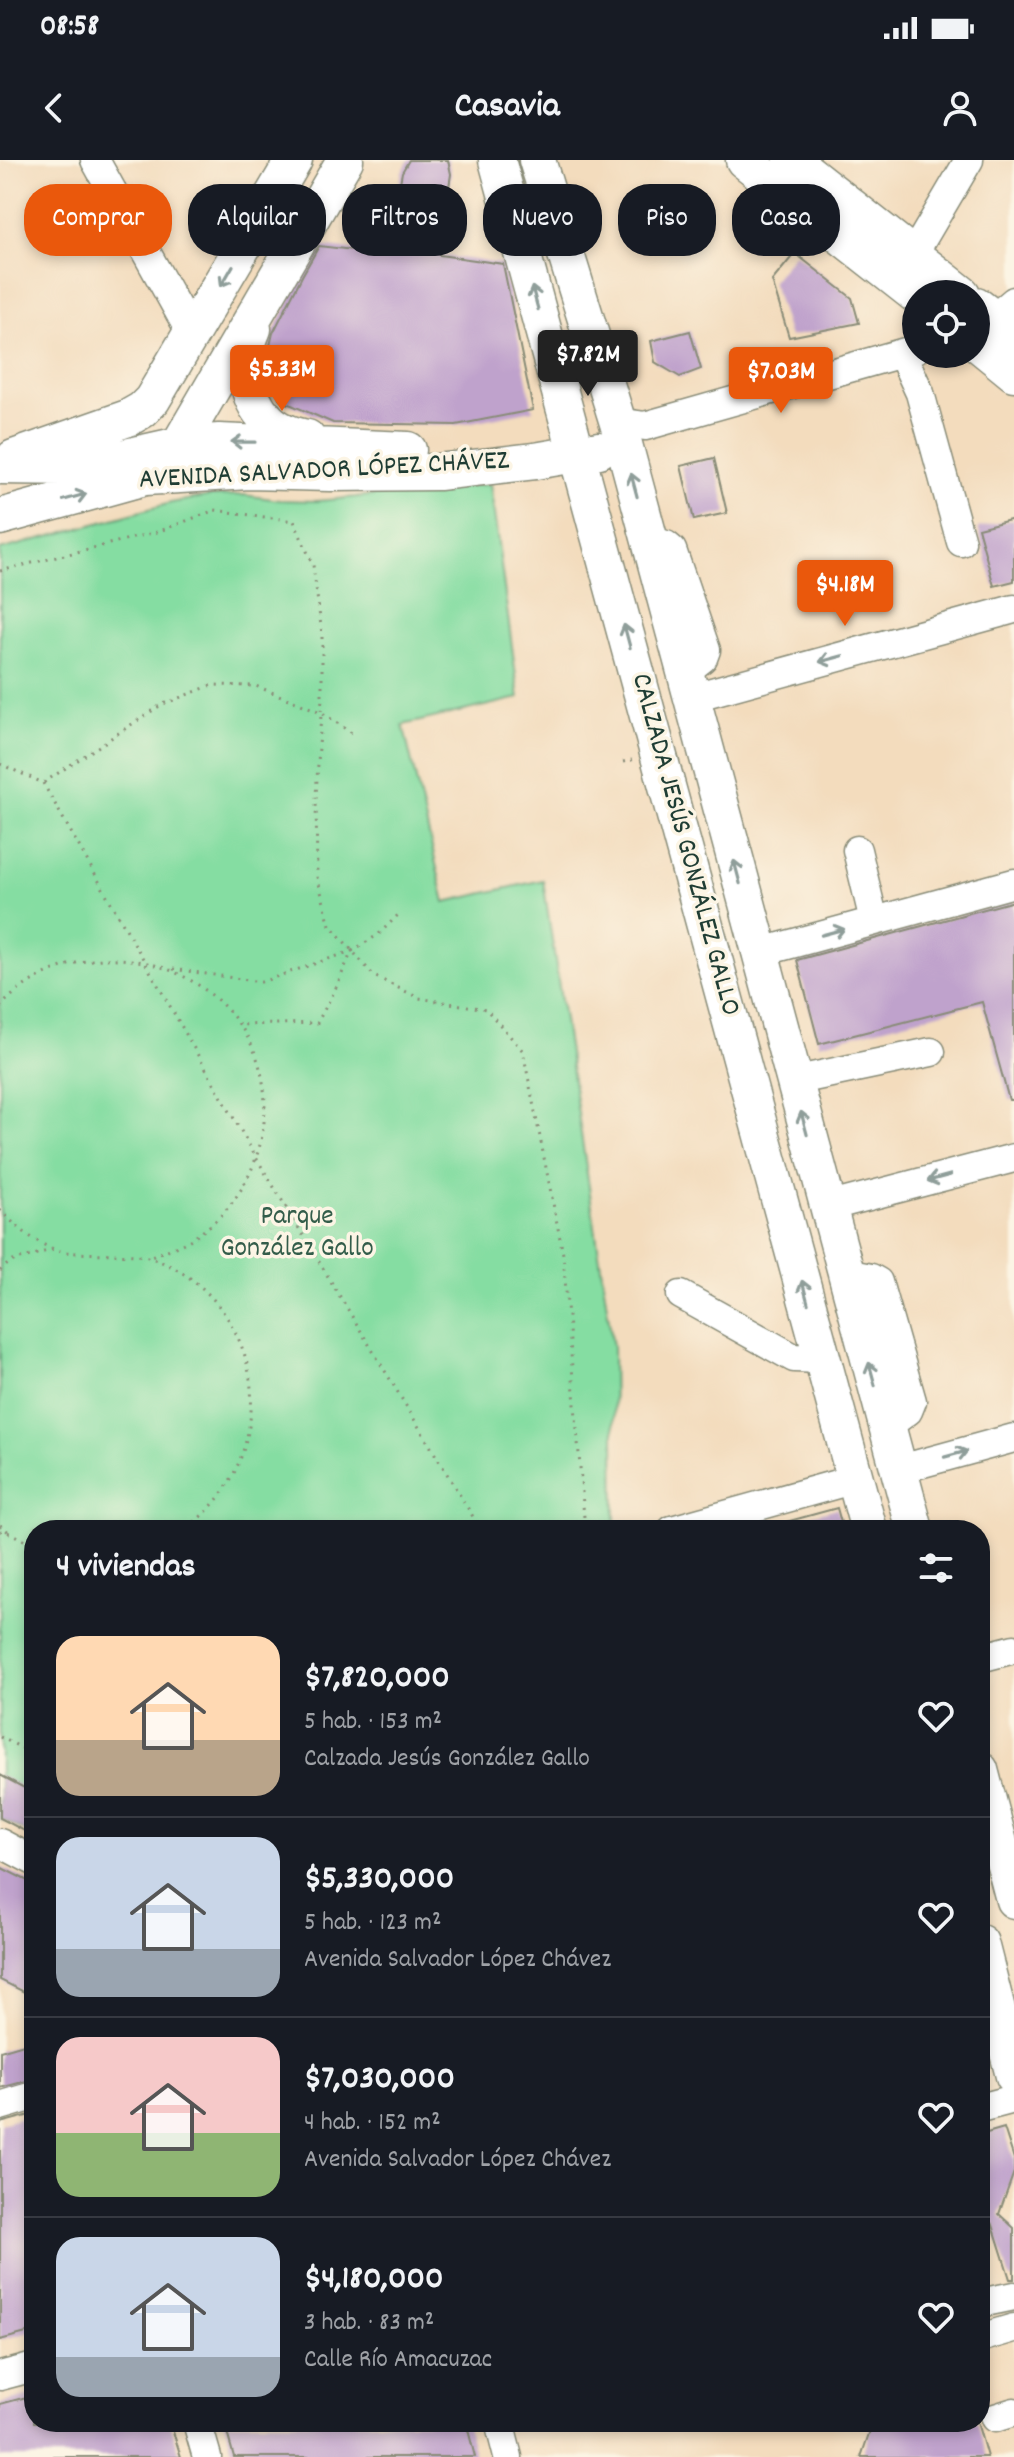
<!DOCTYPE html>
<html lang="es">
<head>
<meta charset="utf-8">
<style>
	:root { --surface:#171b24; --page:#242831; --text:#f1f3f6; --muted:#9ea1a6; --line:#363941; --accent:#ea580c }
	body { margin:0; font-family:Dekko,sans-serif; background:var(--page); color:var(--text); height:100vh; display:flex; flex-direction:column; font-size:30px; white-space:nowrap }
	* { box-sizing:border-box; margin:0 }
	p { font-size:26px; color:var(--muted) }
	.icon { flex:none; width:44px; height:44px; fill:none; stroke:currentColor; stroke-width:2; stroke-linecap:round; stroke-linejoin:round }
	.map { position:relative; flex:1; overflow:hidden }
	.sheet { position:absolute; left:24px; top:1360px; width:966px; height:912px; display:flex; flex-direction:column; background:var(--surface); border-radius:32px; box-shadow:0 4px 12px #0003 }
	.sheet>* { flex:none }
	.banner { position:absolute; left:24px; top:24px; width:966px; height:72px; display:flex; gap:16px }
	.tools { position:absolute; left:902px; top:120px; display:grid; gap:16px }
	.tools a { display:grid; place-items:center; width:88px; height:88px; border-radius:50%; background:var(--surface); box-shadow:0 4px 12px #0003; font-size:40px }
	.price { position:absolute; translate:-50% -68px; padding:0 18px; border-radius:8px; background:var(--accent); color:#fff; font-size:26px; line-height:52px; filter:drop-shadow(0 2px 4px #0008) }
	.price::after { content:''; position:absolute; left:50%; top:48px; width:24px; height:18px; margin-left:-12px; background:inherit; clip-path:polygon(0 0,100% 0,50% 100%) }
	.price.selected { background:#222; color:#fff }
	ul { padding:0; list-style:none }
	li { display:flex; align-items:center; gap:24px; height:200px; padding:0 32px }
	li+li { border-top:2px solid var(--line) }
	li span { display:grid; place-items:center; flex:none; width:224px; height:160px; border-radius:24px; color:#555 }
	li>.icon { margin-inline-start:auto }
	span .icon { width:96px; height:96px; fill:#fffc; stroke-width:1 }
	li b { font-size:34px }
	h2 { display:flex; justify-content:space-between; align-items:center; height:96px; padding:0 32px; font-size:34px }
	.pill { padding:0 28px; border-radius:32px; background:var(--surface); box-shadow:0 4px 12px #0003; font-size:28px; line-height:72px }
	.pill.selected { background:var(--accent); color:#fff }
	.status { display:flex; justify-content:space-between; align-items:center; height:56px; padding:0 40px; background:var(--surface); direction:ltr }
	.status svg { height:22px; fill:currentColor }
	header { display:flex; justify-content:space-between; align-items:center; height:104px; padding:0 32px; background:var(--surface); font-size:36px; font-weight:800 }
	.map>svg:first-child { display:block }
	.green { fill:#85dda2; stroke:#528d6b; stroke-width:2 }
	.building { fill:#bfa2cc }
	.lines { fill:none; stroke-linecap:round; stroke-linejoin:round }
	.minor-casing { stroke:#898c78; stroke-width:31 }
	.major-casing { stroke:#898c78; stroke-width:39 }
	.path { stroke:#898c78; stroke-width:3; stroke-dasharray:2 6; stroke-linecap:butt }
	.minor { stroke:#fff; stroke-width:28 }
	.major { stroke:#fff; stroke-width:36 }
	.oneway { stroke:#8f9e9a }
	.labels { text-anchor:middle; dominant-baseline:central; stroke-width:7; stroke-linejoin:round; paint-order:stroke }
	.street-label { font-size:28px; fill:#1f3d34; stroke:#fcf5e5 }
	.park-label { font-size:28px; fill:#335d4a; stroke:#fcf5e5 }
</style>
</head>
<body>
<div class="status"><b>08:58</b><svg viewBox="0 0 49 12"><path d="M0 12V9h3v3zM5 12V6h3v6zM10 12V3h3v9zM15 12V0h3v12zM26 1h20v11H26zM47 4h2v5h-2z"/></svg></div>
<header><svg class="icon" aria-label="back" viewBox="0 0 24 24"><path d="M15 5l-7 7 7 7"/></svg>Casavia<svg class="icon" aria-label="person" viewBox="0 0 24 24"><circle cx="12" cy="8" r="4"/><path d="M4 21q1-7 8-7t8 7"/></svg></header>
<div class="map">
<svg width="1014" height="2297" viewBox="0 0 1014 2297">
	<rect width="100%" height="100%" fill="#fcf5e5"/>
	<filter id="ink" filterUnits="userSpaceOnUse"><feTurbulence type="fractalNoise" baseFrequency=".0125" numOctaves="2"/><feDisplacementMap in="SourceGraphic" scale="16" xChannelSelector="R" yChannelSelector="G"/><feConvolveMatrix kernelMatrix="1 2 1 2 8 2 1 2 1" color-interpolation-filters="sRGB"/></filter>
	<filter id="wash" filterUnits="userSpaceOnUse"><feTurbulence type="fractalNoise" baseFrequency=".006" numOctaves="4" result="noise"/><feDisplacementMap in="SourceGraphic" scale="32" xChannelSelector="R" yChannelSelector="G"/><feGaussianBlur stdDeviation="1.8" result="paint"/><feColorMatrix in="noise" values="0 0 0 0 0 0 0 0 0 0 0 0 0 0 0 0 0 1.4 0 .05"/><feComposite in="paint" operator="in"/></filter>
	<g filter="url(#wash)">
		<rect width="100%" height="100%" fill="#f3dcbd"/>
		<path class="green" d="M490 324 519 538 403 565 445 742 543 720 613 1187 615 1370H34V1676L0 1658V390L171 343 209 336 244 335 279 340 317 341Z"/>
		<g id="blocks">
			<path class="building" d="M409 0H448L451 14 439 95 503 104 533 250 456 265 333 263 280 240 267 203 268 194 273 173 302 116 319 86 387 94 402 12Z
				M795 93 852 138 859 163 789 177 772 121Z
				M690 171 701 209 680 217 655 202 651 181Z
				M714 298 727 353 694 360 681 306Z
				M1014 359V421L994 426 978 368Z
				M1014 741V940H1009L982 842 819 884 797 800Z
				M837 1348 843 1370H776L775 1365Z
				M0 1615 34 1633V1676L0 1658Z
				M0 1707 34 1724V1837L0 1820Z
				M34 1881V1919L0 1928V1891Z
				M34 1954V2171L0 2180V1963Z
				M1004 1968 1014 1999V2012L999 2054 1014 2068V2119H1010L993 2065 983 2096 980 2095V1975Z
				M34 2235V2262H170L181 2297H0V2244Z
				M224 2262H466L475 2297H234Z
				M873 2262H977L987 2297H861Z"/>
		</g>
	</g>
	<g filter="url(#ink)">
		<use href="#blocks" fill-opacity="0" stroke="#898c78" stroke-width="2"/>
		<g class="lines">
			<g class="minor-casing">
				<path id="minor" d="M95 0 192 175
					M913 95 969 0
					M977 166 994 158 1014 141
					M902 194 920 233 961 382
					M618 262 645 266 916 189
					M649 380 666 385 672 390 706 490 703 498 684 513
					M690 538 1014 449
					M857 690 874 761
					M758 793 1014 723
					M793 921 931 892
					M827 1047 1014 998
					M845 1113 871 1118 878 1122 912 1241 908 1251 886 1267
					M681 1135 794 1198 823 1199
					M897 1310 1014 1278
					M672 1370 855 1319
					M980 1498 1014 1489
					M0 1683 34 1701
					M0 1946 34 1936
					M980 1948 1014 1939
					M980 2143 1014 2136
					M980 2178 1014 2168
					M0 2216 34 2207
					M995 2258 1014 2252
					M197 2262 207 2297
					M499 2262 508 2297"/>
			</g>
			<g class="major-casing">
				<path id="major" d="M497 0 869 1370
					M537 0 621 273 915 1370
					M744 0 916 135
					M792 0 962 134
					M976 145 1014 174
					M253 169C241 195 245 239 267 259 277 270 292 275 307 278
					M976 182 1014 213
					M167 296 179 285 345 0
					M14 298 128 258 142 250 152 240 294 0
					M0 306 81 307 179 285 219 282 408 290
					M0 357 145 317 249 311 330 313 438 312 535 301 599 290
					M980 1610 1014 1740
					M980 1783 1014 1916"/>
			</g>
			<path class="path" d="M0 411 157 372 215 350 294 361 313 405 322 474V537L316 636 317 717 330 765 374 816 419 838 486 849 523 891 563 1094 585 1370
				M623 602 632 600
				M0 604 43 623 161 545 212 525 256 526 321 552 356 576
				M43 623 257 999 481 1370
				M352 791 379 774 398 755
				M173 809 261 822 352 791 334 832 317 863 239 865
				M0 847C67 776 181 785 239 864 286 928 266 1025 203 1071 187 1084 167 1090 148 1097
				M0 1050C15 1065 33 1082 54 1089 71 1095 96 1093 114 1094 126 1095 140 1094 151 1098 218 1120 260 1191 250 1260 244 1305 222 1345 183 1370
				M0 1111 10 1102 54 1089
				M0 1365 10 1373
				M0 1371 10 1373 34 1385
				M0 1577 34 1594"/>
			<use href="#minor" class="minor"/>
			<use href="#major" class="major"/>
		</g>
		<defs><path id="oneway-shaft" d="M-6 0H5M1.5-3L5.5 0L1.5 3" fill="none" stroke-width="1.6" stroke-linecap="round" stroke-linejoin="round" transform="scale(2)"/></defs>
		<g class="oneway">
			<use href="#oneway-shaft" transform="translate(227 116) rotate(120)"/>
			<use href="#oneway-shaft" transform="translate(535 138) rotate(-105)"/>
			<use href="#oneway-shaft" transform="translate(243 282) rotate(-179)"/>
			<use href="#oneway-shaft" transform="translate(634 325) rotate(-105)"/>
			<use href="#oneway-shaft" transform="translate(75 337) rotate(-16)"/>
			<use href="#oneway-shaft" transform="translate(627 476) rotate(-105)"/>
			<use href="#oneway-shaft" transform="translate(831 499) rotate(165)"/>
			<use href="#oneway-shaft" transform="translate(737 712) rotate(-105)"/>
			<use href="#oneway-shaft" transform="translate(833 772) rotate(-15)"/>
			<use href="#oneway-shaft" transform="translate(804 963) rotate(-105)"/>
			<use href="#oneway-shaft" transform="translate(939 1018) rotate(165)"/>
			<use href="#oneway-shaft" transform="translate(805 1132) rotate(-105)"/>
			<use href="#oneway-shaft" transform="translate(872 1214) rotate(-105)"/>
			<use href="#oneway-shaft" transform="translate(956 1294) rotate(-15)"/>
		</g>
	</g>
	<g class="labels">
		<g class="street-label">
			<text transform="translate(324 312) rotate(-3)">AVENIDA SALVADOR LÓPEZ CHÁVEZ</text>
			<text transform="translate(684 685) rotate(75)">CALZADA JESÚS GONZÁLEZ GALLO</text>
		</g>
		<g class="park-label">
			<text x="297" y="1058">Parque<tspan x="297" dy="32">González Gallo</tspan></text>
		</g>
	</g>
</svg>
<div class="tools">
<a><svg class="icon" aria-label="locate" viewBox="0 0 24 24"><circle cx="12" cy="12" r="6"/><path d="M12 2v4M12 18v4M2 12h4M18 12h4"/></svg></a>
</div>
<b class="price selected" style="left:588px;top:238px">$7.82M</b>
<b class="price" style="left:282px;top:253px">$5.33M</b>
<b class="price" style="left:781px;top:255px">$7.03M</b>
<b class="price" style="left:845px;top:468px">$4.18M</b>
<div class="banner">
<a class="pill selected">Comprar</a>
<a class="pill">Alquilar</a>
<a class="pill">Filtros</a>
<a class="pill">Nuevo</a>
<a class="pill">Piso</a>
<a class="pill">Casa</a>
</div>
<section class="sheet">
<h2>4 viviendas<svg class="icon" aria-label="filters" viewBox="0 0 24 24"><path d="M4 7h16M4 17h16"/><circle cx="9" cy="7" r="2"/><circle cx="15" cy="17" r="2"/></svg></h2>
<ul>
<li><span style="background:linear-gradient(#ffd9b3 65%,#b9a48a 0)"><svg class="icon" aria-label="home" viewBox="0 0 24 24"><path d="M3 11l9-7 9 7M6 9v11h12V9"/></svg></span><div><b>$7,820,000</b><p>5 hab. · 153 m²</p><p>Calzada Jesús González Gallo</p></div><svg class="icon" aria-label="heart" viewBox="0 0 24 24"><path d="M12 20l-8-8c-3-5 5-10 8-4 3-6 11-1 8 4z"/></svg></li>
<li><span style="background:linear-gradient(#c9d6e8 70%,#9aa5b1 0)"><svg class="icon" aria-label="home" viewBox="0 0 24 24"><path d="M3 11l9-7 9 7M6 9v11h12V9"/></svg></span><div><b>$5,330,000</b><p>5 hab. · 123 m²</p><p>Avenida Salvador López Chávez</p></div><svg class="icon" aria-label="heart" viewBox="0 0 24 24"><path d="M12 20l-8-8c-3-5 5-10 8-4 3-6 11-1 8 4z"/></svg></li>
<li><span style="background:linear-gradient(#f6c9c9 60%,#8fb573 0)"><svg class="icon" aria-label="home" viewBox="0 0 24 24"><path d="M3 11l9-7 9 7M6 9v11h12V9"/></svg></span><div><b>$7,030,000</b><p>4 hab. · 152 m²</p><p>Avenida Salvador López Chávez</p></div><svg class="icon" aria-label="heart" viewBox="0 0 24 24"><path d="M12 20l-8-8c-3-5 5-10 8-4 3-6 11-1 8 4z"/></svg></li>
<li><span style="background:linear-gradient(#c9d6e8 75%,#9aa5b1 0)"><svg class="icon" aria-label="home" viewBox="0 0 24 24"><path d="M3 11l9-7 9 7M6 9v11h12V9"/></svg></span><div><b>$4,180,000</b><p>3 hab. · 83 m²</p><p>Calle Río Amacuzac</p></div><svg class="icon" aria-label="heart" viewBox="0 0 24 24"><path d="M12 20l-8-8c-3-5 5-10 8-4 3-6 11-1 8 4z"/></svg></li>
</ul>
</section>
</div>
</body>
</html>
